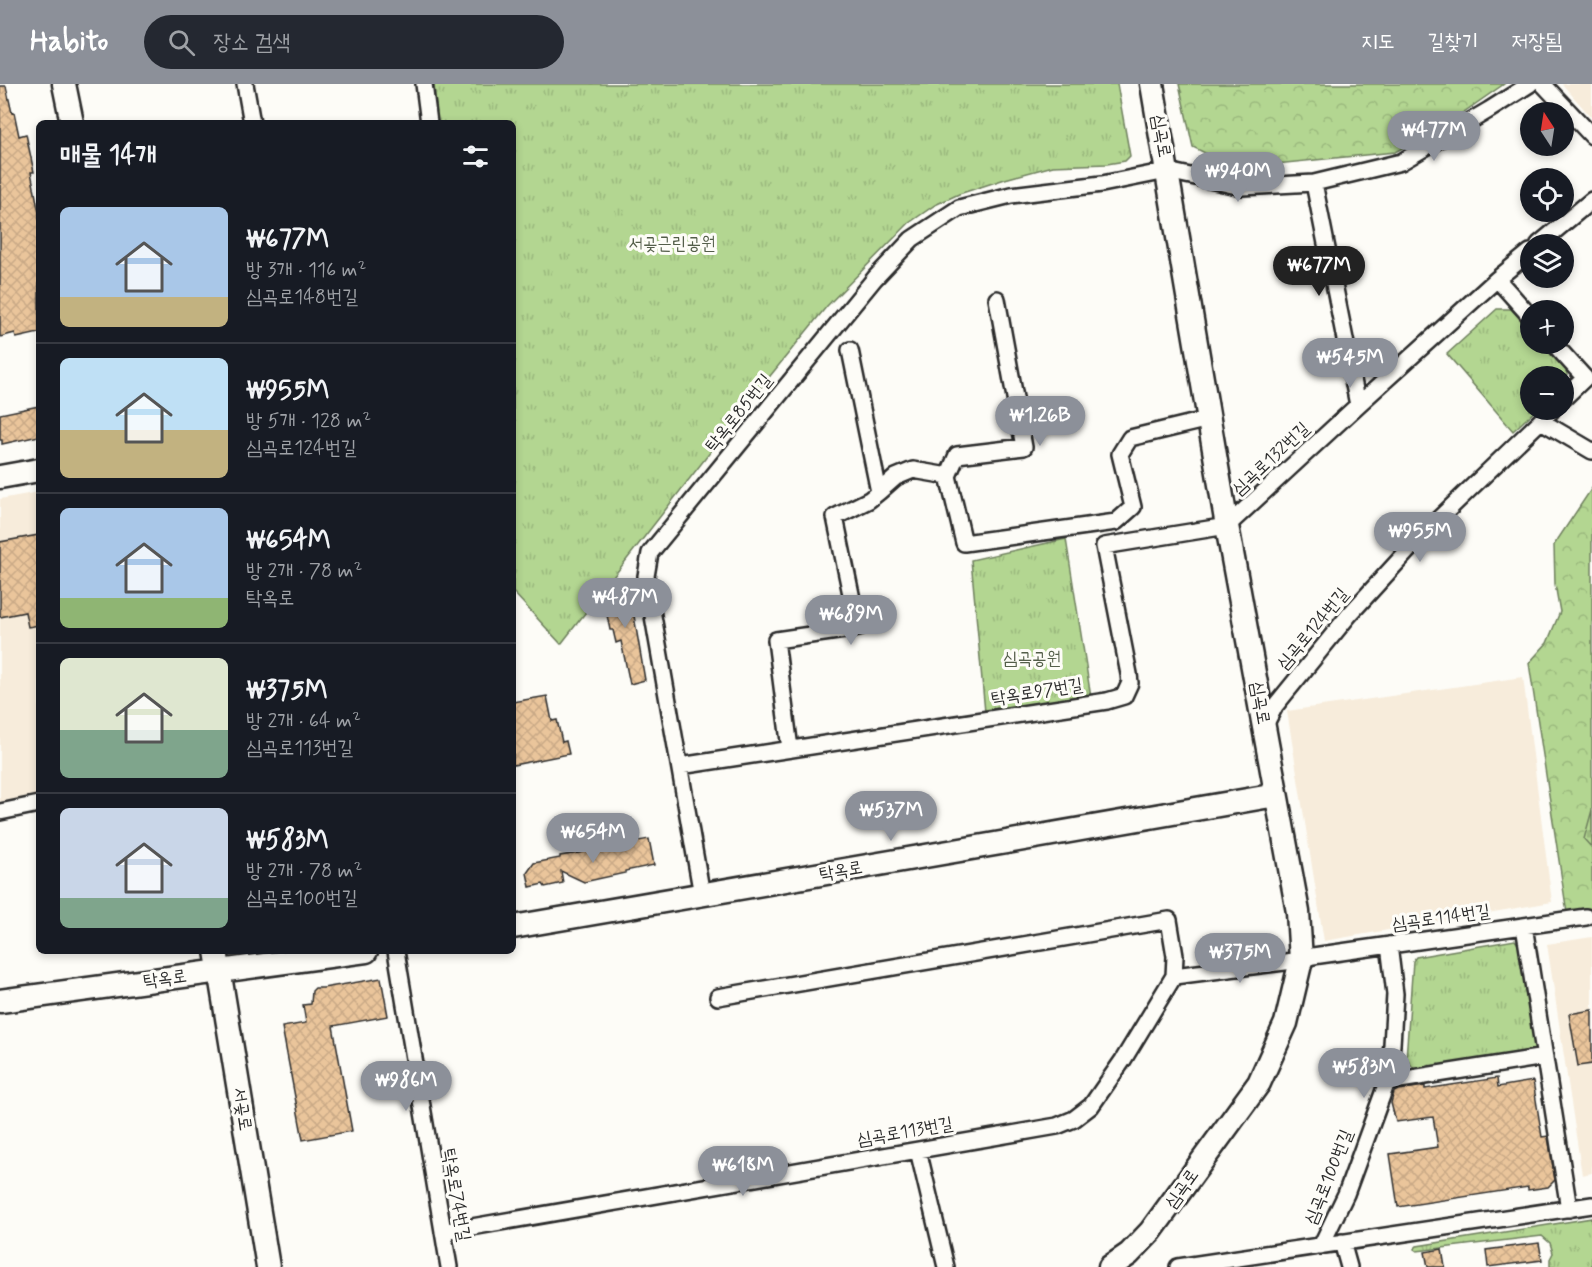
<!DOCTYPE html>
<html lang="ko">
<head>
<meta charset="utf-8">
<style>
	:root { --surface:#171b24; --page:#242831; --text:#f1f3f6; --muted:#9ea1a6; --line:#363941; --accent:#8c9099 }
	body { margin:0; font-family:Mynerve,"Poor Story",sans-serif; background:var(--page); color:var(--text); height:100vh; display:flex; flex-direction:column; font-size:22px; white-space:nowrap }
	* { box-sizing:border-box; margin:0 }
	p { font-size:20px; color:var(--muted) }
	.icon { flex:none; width:33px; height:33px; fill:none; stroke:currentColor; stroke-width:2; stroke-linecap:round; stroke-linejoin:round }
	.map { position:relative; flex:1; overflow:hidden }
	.details { position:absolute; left:36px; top:36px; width:480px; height:834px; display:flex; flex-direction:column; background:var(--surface); border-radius:9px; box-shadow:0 3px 9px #0003 }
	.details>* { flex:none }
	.needle { width:39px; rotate:348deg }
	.fabs { position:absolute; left:1520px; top:18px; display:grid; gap:12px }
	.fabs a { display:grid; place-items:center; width:54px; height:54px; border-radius:50%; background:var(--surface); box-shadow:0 3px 9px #0003; font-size:30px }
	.price { position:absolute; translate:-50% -51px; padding:0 14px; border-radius:21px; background:var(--accent); color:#fff; font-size:20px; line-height:39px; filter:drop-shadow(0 2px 3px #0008) }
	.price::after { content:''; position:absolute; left:50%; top:36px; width:18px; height:14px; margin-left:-9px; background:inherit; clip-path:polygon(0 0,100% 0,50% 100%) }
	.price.on { background:#222; color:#fff }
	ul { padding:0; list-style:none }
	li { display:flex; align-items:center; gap:18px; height:150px; padding:0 24px }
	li+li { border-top:2px solid var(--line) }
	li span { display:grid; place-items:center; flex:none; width:168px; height:120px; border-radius:9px; color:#555 }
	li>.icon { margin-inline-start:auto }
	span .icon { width:72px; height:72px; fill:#fffc; stroke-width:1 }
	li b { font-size:26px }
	h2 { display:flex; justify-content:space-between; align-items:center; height:72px; padding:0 24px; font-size:26px }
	header { display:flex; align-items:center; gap:36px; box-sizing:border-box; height:84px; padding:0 30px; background:var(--accent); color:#fff }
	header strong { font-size:28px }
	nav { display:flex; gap:33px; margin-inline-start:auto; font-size:21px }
	.search { width:420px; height:54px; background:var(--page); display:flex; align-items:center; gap:15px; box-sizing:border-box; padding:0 21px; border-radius:33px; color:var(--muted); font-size:22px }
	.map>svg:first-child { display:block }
	.built { fill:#f7ecdb }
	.grass { fill:url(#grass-tufts); stroke:#6f805e; stroke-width:1.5 }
	.forest { fill:url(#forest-crowns); stroke:#6f805e; stroke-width:1.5 }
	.cemetery { fill:url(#cemetery-stones); stroke:#6f805e; stroke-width:1.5 }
	.building { fill:url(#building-cross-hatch); stroke:#2b2b2b; stroke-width:1.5 }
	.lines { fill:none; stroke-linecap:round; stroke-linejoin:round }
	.street-casing { stroke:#2b2b2b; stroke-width:20 }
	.secondary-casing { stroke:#2b2b2b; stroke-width:27 }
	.street { stroke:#fdfcf7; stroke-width:15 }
	.secondary { stroke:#fdfcf7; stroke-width:22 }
	.labels { text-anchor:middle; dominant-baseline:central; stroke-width:6; stroke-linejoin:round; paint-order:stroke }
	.street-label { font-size:18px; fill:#2b2b2b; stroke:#fdfcf7 }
	.park-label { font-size:18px; fill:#545e4a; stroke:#fdfcf7 }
</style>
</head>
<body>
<header>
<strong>Habito</strong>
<div class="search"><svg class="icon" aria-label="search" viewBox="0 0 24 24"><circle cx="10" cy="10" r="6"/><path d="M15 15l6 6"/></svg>장소 검색</div>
<nav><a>지도</a><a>길찾기</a><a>저장됨</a></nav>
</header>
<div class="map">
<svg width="1592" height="1183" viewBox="0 0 1592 1183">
	<defs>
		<pattern id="grass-tufts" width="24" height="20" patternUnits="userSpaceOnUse" patternTransform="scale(1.5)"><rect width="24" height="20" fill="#b3d691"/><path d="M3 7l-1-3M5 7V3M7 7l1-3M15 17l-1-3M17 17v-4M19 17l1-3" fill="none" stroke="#9ab87d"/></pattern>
		<pattern id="forest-crowns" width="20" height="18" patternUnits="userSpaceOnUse" patternTransform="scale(1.5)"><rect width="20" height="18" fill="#b3d691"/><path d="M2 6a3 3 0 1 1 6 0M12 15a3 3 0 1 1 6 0" fill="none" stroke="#9ab87d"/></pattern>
		<pattern id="cemetery-stones" width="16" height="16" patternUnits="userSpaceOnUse" patternTransform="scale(1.5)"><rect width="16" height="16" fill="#b3d691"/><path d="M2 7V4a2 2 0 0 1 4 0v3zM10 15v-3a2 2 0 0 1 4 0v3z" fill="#9ab87d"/></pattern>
		<pattern id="building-cross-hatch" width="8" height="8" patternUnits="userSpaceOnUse" patternTransform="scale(1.5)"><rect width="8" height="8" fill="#eac59b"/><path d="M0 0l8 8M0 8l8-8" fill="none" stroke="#c9a986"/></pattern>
	</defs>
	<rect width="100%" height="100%" fill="#fdfcf7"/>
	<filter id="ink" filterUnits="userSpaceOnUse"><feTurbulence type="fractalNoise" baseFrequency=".0167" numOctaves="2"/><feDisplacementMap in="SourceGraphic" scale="12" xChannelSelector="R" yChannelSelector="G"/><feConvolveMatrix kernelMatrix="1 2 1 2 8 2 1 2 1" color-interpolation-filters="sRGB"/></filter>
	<g filter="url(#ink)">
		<path class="built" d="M1562 0H1592V34Z
			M39 408V712L0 718V415Z
			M1523 593 1552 818 1324 857 1287 627Z
			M1592 853V1089L1582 1091 1547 860Z"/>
		<path class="grass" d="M434 0H1117L1130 72 1125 77 1107 80 1053 82 1005 95 959 110 935 121 909 139 827 222 757 308 561 560 513 508V39H437Z
			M1497 225H1511L1530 246V260H1542L1566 286 1568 296 1563 300V292H1530V326H1536L1513 347 1447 270Z
			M1066 455 1092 620 986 639 971 476Z
			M1515 856 1520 863 1536 964 1531 971 1416 987 1406 975 1413 877 1416 873Z
			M1592 1134V1183H1550V1175L1553 1169 1550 1159 1542 1152 1417 1167 1414 1165 1417 1162Z"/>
		<path class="forest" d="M1179 0H1504L1445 41 1395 68 1235 84 1193 63Z
			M1592 404V825L1567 829 1529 579 1547 559 1560 528 1555 500 1554 461Z"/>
		<path class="cemetery" d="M1592 726V764L1584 755Z"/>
		<path class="building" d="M0 2H6L12 29 14 28 19 52 26 50 34 88H31L39 129V249L16 254 15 249 0 253Z
			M39 322V352L2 360V356H0V330Z
			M39 451V541L28 543 25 528 0 533V458Z
			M628 497 645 596 630 600 621 557 616 559 613 546H610L604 516 608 515 607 509 616 507 614 500Z
			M547 612 552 637 557 636 562 658 566 657 569 670 513 681V618Z
			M649 755 654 781 625 787V789L584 798 561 787 563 799 545 803 543 800 530 803 527 789 534 779 560 774V772L584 768V767Z
			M381 894 388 932 333 942 352 1047 303 1056 282 943 306 939 303 921 311 920 312 907 315 904H323Z
			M1592 926V980L1578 982 1569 930Z
			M1497 994 1498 1003 1533 997 1542 1053 1548 1052 1555 1096 1548 1103 1528 1106V1103L1398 1123 1390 1070 1438 1063 1433 1033 1396 1038 1391 1019 1394 1008 1398 1006 1425 1002V1005Z
			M1539 1159 1542 1176 1488 1183 1486 1166Z
			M1442 1165 1445 1183H1428L1425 1168Z"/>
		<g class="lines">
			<g class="street-casing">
				<path id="street" d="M245 0 252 39
					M424 0 429 39
					M1543 0 1592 52
					M1314 99 1358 321
					M1539 160 1592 116
					M1497 195 1530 232
					M997 215 1024 363 957 371 948 392 964 459 1116 438 1133 423 1120 370 1130 354 1209 335
					M1554 260 1585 294 1563 315
					M1541 337 1592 367
					M879 408 896 393 913 386 948 392
					M1264 643 1275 622 1349 531 1425 448 1552 326
					M790 665 776 556 858 544 835 433 869 416 879 408 850 266
					M680 682 1107 617 1124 612 1130 599 1129 590 1104 462 1227 442 1358 321 1497 195 1530 168
					M0 728 39 720
					M702 811 646 492 650 469 875 194 912 155 959 124 1011 111 1102 100 1167 87 1242 103 1314 99 1401 78 1489 26 1530 0
					M1524 842 1569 1125
					M396 867 449 1183
					M1174 892 1301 876 1313 872 1586 833
					M1387 998 1545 973
					M918 1066 946 1183
					M443 1148 1057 1042 1074 1035 1091 1022 1123 976 1174 892 1175 872 1169 836 718 913
					M1342 1158 1349 1183
					M1321 1162 1346 1110 1387 998 1392 961 1395 910 1389 861
					M1178 1183 1592 1121"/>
			</g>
			<g class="secondary-casing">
				<path id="secondary" d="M64 0 72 39
					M0 393 39 386
					M513 843 995 760 1276 711
					M216 867 268 1183
					M0 917 366 867
					M1110 1183 1129 1170 1151 1147 1259 999 1286 939 1301 876 1298 828 1227 442 1152 0"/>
			</g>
			<use href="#street" class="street"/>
			<use href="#secondary" class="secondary"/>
		</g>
	</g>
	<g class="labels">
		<g class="street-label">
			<text transform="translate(1161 52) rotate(80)">심곡로</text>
			<text transform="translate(739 329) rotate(-51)">탁옥로85번길</text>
			<text transform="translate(1271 375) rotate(-43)">심곡로132번길</text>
			<text transform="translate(1313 545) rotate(-50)">심곡로124번길</text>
			<text transform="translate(1037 608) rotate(-9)">탁옥로97번길</text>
			<text transform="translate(1260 619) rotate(80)">심곡로</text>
			<text transform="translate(841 787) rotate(-10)">탁옥로</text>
			<text transform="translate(1441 834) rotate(-8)">심곡로114번길</text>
			<text transform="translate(165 895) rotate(-8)">탁옥로</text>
			<text transform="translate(242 1025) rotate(81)">서곶로</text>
			<text transform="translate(905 1048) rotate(-10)">심곡로113번길</text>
			<text transform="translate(1329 1093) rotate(-68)">심곡로100번길</text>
			<text transform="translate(1182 1105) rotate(-54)">심곡로</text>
			<text transform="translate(456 1111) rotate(80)">탁옥로74번길</text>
		</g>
		<g class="park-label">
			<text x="672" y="160">서곶근린공원</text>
			<text x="1032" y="575">심곡공원</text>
		</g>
	</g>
</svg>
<div class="fabs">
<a><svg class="needle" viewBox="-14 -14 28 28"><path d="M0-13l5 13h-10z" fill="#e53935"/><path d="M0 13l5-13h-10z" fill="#9ea1a6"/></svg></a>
<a><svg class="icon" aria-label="locate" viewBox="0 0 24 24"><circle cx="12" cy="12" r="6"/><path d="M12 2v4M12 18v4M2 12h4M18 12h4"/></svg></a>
<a><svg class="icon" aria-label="layers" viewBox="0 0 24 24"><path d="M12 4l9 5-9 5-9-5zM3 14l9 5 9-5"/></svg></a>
<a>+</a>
<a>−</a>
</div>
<b class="price" style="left:1434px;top:78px">₩477M</b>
<b class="price" style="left:1238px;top:119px">₩940M</b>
<b class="price on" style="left:1319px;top:213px">₩677M</b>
<b class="price" style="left:1350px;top:305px">₩545M</b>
<b class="price" style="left:1040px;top:363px">₩1.26B</b>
<b class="price" style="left:1420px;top:479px">₩955M</b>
<b class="price" style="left:625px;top:545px">₩487M</b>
<b class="price" style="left:851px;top:562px">₩689M</b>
<b class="price" style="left:891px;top:758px">₩537M</b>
<b class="price" style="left:593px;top:780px">₩654M</b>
<b class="price" style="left:1240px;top:900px">₩375M</b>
<b class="price" style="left:1364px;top:1015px">₩583M</b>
<b class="price" style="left:406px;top:1028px">₩986M</b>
<b class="price" style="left:743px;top:1113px">₩618M</b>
<section class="details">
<h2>매물 14개<svg class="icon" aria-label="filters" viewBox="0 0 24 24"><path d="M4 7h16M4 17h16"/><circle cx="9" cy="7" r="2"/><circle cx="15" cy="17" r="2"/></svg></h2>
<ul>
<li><span style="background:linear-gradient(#a9c7e8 75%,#c2b280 0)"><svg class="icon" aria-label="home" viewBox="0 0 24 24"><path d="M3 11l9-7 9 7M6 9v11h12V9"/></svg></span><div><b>₩677M</b><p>방 3개 · 116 m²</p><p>심곡로148번길</p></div></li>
<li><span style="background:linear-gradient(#bfe0f5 60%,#c2b280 0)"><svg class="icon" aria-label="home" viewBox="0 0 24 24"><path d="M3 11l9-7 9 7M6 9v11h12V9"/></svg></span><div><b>₩955M</b><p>방 5개 · 128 m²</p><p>심곡로124번길</p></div></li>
<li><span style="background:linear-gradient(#a9c7e8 75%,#8fb573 0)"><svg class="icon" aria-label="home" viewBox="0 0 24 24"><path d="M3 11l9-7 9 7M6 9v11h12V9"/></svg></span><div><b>₩654M</b><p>방 2개 · 78 m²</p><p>탁옥로</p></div></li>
<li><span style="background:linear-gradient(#dfe7d0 60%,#7fa58c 0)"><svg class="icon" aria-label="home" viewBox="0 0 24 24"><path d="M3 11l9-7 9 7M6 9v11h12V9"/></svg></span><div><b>₩375M</b><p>방 2개 · 64 m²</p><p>심곡로113번길</p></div></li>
<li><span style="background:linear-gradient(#c9d6e8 75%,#7fa58c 0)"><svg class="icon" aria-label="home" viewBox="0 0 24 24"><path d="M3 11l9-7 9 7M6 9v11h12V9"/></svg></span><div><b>₩583M</b><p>방 2개 · 78 m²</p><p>심곡로100번길</p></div></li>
</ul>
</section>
</div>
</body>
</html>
